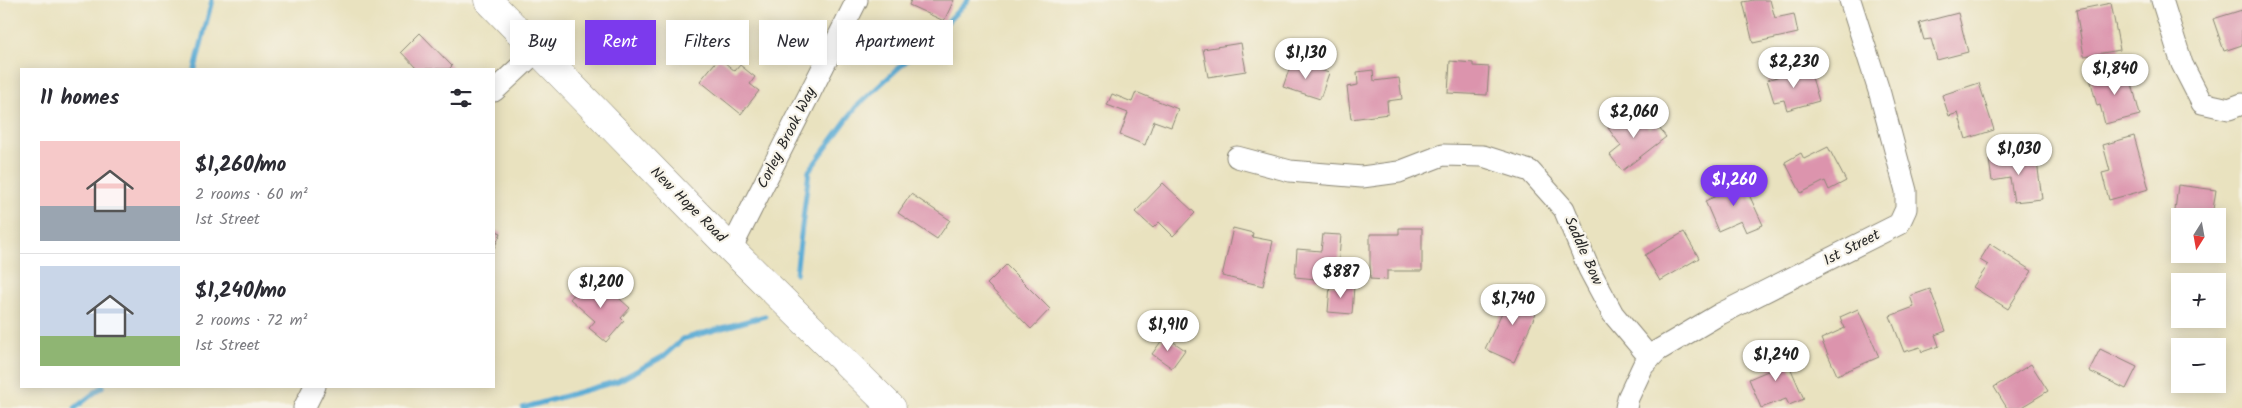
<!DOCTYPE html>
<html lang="en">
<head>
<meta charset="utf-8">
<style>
	:root { --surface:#fff; --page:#f7f7f7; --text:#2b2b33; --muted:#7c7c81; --line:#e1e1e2; --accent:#7c3aed }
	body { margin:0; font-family:Kalam,sans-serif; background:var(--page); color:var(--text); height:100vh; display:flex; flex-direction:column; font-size:19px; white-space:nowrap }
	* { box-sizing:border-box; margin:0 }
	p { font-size:16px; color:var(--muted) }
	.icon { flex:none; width:28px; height:28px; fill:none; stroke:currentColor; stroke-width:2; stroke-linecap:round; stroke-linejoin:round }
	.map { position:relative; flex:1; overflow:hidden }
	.panel { position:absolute; left:20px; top:68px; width:475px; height:320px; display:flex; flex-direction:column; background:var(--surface); border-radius:0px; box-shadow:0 2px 12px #0003 }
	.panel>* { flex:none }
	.guide { position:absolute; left:510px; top:20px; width:475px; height:45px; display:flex; gap:10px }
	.needle { width:32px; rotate:191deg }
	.tools { position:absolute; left:2171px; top:208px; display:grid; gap:10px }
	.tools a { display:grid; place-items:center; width:55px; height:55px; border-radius:0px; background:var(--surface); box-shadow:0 2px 12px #0003; font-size:25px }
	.price { position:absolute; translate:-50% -42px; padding:0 11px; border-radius:18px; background:#fff; color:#222; font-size:16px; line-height:32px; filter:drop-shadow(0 1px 2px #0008) }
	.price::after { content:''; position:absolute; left:50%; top:30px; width:15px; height:11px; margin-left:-8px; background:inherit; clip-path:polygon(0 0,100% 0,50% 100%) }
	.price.on { background:var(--accent); color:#fff }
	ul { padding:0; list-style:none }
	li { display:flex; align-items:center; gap:15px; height:125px; padding:0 20px }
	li+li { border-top:1px solid var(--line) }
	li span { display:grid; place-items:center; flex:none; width:140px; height:100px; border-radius:0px; color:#555 }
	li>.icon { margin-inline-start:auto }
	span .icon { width:60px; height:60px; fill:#fffc; stroke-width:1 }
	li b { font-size:21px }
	h2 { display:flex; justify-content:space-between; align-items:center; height:60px; padding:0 20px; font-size:21px }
	.chip { padding:0 18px; border-radius:0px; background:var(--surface); box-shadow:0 2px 12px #0003; font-size:18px; line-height:45px }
	.chip.on { background:var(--accent); color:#fff }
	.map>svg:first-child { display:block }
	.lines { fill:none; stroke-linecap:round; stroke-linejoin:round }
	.stream { stroke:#59aad4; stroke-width:5 }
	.building { fill:#dc94ad }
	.street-casing { stroke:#8a8675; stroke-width:23 }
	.secondary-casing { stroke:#8a8675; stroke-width:29 }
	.street { stroke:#fff; stroke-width:21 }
	.secondary { stroke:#fff; stroke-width:28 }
	.labels { text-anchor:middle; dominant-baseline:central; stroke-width:4.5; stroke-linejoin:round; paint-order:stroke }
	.street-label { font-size:15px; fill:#2b2b2b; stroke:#f7f3e8 }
</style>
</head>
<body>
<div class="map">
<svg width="2242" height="408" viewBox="0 0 2242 408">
	<rect width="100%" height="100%" fill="#f7f3e8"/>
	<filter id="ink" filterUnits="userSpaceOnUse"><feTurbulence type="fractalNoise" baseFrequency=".02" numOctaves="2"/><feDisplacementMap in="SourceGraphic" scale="10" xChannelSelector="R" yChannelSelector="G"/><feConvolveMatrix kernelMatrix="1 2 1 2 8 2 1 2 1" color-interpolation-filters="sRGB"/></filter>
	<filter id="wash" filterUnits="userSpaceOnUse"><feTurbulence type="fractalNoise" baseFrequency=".0096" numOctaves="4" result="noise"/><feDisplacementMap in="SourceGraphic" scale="20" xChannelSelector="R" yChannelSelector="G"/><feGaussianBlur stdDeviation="1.12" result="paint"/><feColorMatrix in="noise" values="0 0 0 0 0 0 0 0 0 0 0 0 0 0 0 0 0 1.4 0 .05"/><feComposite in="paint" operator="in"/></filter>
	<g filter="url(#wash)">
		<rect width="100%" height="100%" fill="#e9e2bf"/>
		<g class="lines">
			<path class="stream" d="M195 69 212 0
				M796 274 809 171 856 107 938 32 968 0
				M75 408 103 386
				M523 408 618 381 664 356 683 339 765 316"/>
		</g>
		<g id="blocks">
			<path class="building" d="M911 0H954L944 21 909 5Z
				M1754 0H1770L1775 18 1794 14 1798 33 1753 43 1743 2Z
				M2111 3 2120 50 2084 56 2076 10Z
				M2242 10V45L2224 51 2213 19Z
				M1958 13 1968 52 1937 60 1931 39 1924 40 1919 23Z
				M420 33 452 66 449 69H417L401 52Z
				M1241 43 1246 71 1208 77 1203 49Z
				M719 58 735 71 740 65 755 77 750 84 759 91 741 114 700 81Z
				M1292 61 1329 73 1320 99 1283 87Z
				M1450 61 1473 63V66L1489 67 1487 95 1448 93Z
				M1809 67 1819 101 1787 110 1784 100 1774 102 1767 80Z
				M2128 68 2140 115 2105 124 2100 105 2097 106 2090 78Z
				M1373 70 1374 81 1399 78 1402 99 1387 101 1388 114 1351 119 1347 87 1358 85 1357 72Z
				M1979 83 1994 130 1966 139 1958 113 1949 116 1942 95Z
				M1136 92 1178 109 1171 127 1154 121 1145 145 1120 135 1128 113 1107 105 1112 94 1132 102Z
				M1634 109 1649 129 1656 124 1666 137 1622 171 1610 155 1621 146 1608 128Z
				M2134 136 2149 189 2109 200 2102 173 2110 171 2103 145Z
				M1828 147 1846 181 1829 190 1825 181 1801 193 1785 162 1801 153 1804 159Z
				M2036 154 2042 199 2014 202 2010 178 1992 181 1989 160Z
				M1740 175 1763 225 1746 232 1741 221 1718 231 1705 201 1727 191 1723 182Z
				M1163 183 1195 213 1173 236 1159 222 1153 228 1135 212Z
				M2178 185 2216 190 2212 216H2180V219H2174Z
				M911 194 950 220 937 239 898 213Z
				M1233 228 1253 233 1252 237 1273 241 1263 286 1222 276Z
				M1399 228H1422V271H1387V280L1370 279V234H1399Z
				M494 230 501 233 494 248Z
				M1684 232 1699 258 1660 281 1645 255Z
				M1323 234 1341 235 1337 281 1295 277 1297 249 1321 251Z
				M1990 244 2032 271 2008 309 1973 287 1988 265 1980 260Z
				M1006 265 1050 309 1031 329 987 284Z
				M584 283 594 292 602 283 630 308 621 318 624 321 606 342 589 328 595 321 570 299Z
				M1330 285 1354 286 1352 314 1328 312Z
				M1513 289 1541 302 1514 362 1485 349Z
				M1930 289 1946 331 1935 335 1939 346 1922 352 1920 347 1904 352 1890 316 1914 307 1910 296Z
				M1858 309 1879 357 1837 375 1821 339 1845 328 1840 317Z
				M1165 336 1185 350 1172 368 1152 354Z
				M1782 349 1804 399 1789 405 1786 399 1761 408 1749 379 1770 370 1764 356Z
				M2100 349 2137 367 2126 389 2089 371Z
				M2031 364 2048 391 2020 408H2007L1994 387Z"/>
		</g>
	</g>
	<g filter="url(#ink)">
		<use href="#blocks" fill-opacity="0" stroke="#8a8675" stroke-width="1"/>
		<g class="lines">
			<g class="street-casing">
				<path id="street" d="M2162 0 2182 64 2202 103 2229 109 2242 104
					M494 91 537 51
					M1237 157 1290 171 1362 177 1399 172 1443 155 1483 156 1530 171 1564 209 1589 269 1613 314 1650 358
					M731 249 857 0
					M304 408 315 386
					M1626 408 1628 398 1643 366 1657 351 1720 314 1899 224 1906 209V191L1880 94 1850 0"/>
			</g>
			<g class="secondary-casing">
				<path id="secondary" d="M488 0 731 249 892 408"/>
			</g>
			<use href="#street" class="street"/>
			<use href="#secondary" class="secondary"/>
		</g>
	</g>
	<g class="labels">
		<g class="street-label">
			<text transform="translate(787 138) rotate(-63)">Corley Brook Way</text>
			<text transform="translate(688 205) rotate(45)">New Hope Road</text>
			<text transform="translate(1852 248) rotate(-27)">1st Street</text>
			<text transform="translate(1583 251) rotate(66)">Saddle Bow</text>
		</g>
	</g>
</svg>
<div class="tools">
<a><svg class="needle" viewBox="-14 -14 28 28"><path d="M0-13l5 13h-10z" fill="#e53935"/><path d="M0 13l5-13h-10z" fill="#7c7c81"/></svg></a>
<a>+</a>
<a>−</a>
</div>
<b class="price" style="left:1306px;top:80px">$1,130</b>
<b class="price" style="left:1794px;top:89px">$2,230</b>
<b class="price" style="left:2115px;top:96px">$1,840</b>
<b class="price" style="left:1634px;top:139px">$2,060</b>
<b class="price" style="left:2019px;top:176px">$1,030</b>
<b class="price on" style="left:1734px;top:207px">$1,260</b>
<b class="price" style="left:1341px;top:299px">$887</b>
<b class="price" style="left:601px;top:309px">$1,200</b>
<b class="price" style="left:1513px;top:326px">$1,740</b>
<b class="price" style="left:1168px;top:352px">$1,910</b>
<b class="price" style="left:1776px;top:382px">$1,240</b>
<div class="guide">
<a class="chip">Buy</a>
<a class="chip on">Rent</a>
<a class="chip">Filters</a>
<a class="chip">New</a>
<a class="chip">Apartment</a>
</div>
<section class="panel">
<h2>11 homes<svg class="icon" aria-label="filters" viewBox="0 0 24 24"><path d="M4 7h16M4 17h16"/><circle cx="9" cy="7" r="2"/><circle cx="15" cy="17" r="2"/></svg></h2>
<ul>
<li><span style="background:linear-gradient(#f6c9c9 65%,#9aa5b1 0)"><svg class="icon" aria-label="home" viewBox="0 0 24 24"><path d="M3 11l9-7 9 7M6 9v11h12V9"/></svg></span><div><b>$1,260/mo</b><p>2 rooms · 60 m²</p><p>1st Street</p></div></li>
<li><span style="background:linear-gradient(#c9d6e8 70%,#8fb573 0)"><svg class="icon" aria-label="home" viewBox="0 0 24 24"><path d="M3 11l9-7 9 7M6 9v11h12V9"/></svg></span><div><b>$1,240/mo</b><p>2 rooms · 72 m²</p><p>1st Street</p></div></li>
</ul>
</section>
</div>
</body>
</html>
